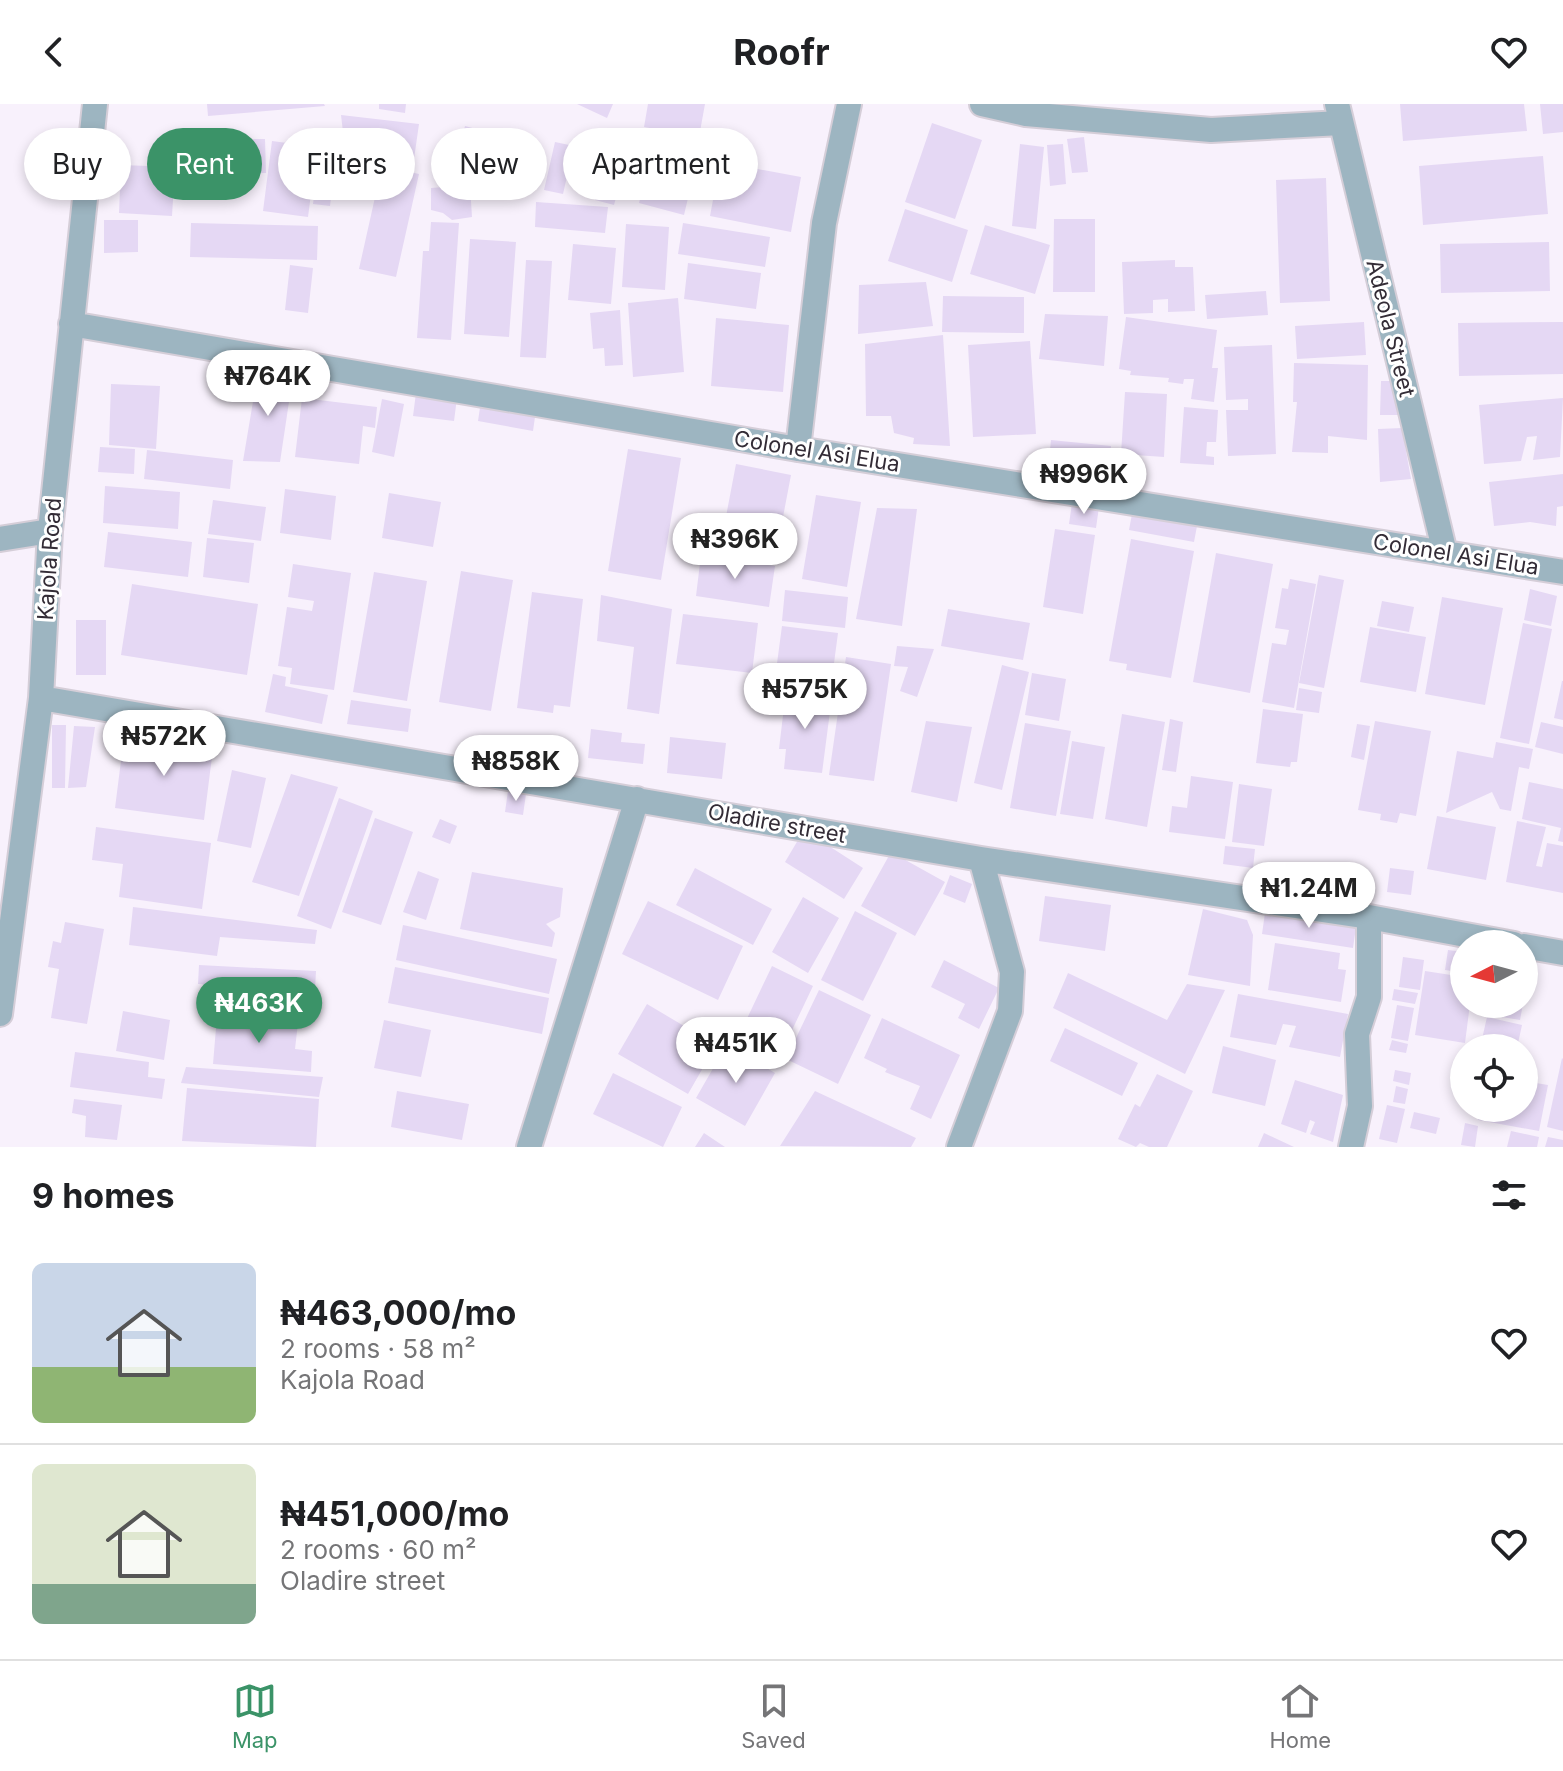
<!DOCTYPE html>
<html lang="en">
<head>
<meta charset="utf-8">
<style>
	:root { --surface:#fff; --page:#f2f2f2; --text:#202124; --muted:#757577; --line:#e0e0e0; --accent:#3b9368 }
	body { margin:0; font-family:Inter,sans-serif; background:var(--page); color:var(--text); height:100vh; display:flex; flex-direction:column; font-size:30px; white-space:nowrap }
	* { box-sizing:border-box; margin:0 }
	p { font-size:26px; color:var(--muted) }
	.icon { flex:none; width:44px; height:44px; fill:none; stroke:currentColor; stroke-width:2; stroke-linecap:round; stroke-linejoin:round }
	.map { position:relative; height:1043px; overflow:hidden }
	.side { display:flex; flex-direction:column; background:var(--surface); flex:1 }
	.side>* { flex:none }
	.banner { position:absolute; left:24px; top:24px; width:800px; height:72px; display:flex; gap:16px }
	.needle { width:52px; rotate:264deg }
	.fabs { position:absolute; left:1450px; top:826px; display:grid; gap:16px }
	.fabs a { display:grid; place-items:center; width:88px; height:88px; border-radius:50%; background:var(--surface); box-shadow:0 4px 12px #0003; font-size:40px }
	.price { position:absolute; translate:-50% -68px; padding:0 18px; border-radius:28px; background:#fff; color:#222; font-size:26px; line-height:52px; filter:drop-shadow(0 2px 4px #0008) }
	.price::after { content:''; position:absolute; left:50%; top:48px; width:24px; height:18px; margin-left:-12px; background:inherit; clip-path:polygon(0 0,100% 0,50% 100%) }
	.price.selected { background:var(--accent); color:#fff }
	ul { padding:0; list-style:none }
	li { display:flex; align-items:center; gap:24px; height:200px; padding:0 32px }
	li+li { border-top:2px solid var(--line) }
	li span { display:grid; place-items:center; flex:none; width:224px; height:160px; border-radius:12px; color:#555 }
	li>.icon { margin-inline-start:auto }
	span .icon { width:96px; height:96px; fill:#fffc; stroke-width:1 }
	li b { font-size:34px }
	h2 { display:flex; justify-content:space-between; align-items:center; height:96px; padding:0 32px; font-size:34px }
	.pill { padding:0 28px; border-radius:36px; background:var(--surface); box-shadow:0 4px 12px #0003; font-size:28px; line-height:72px }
	.pill.selected { background:var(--accent); color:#fff }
	header { display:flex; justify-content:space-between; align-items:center; height:104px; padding:0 32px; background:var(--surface); font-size:36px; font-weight:700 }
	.dock { display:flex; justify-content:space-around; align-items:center; height:112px; border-top:2px solid var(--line); background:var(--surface); font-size:22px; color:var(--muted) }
	.dock a { display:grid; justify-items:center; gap:4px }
	.dock .selected { color:var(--accent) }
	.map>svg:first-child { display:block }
	.building { fill:#e5d8f4 }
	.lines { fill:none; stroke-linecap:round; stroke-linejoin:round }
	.minor-casing { stroke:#d5ced8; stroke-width:28 }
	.minor { stroke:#9db5c1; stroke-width:24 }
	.labels { text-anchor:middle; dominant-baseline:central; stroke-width:6; stroke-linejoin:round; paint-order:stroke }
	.street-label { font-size:22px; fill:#332c36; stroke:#fff }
</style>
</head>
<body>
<header><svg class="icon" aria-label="back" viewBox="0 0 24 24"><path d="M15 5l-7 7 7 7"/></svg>Roofr<svg class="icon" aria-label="heart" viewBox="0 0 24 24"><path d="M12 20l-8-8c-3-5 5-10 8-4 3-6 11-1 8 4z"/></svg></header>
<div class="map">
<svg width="1563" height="1043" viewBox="0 0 1563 1043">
	<rect width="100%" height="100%" fill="#f8f1fc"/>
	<path class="building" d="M207 0H324L325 2 208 12Z
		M379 0H406L405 9 379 5Z
		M577 0H613L607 14Z
		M648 0H705L699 33 644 23Z
		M1400 0H1524L1527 27 1403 37Z
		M1540 0H1563V28L1543 30Z
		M341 11 419 20 414 55 337 46 343 28Z
		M932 19 982 36 955 115 905 98Z
		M465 22 524 38 512 81 453 65Z
		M1084 33 1088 68 1072 69 1067 35Z
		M205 35H265L266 69 206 70Z
		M579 36 604 41 594 85 570 79Z
		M272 37 317 43 308 113 263 107Z
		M555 38 574 42 563 90 544 86Z
		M1020 40 1044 43 1036 125 1012 122Z
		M1063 40 1066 80 1050 82 1047 41Z
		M653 41 698 52 684 111 639 99Z
		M610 45 628 50 614 101 595 96Z
		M319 50 336 53 330 102 313 100Z
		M1543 52 1548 110 1423 121 1419 62Z
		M720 58 801 73 791 128 710 112Z
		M121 61 175 63 172 112 119 109Z
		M382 62 419 70 396 173 359 165Z
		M1326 74 1330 197 1280 199 1276 76Z
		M470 81 472 113 452 116 443 109 431 106V84Z
		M536 98 608 103 605 129 535 123Z
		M905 105 968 126 952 178 888 157Z
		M1054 115H1095V188H1053Z
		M104 116H138V148L104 149Z
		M431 118 459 119 451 236 417 234 423 147H429Z
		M191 119 318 122 317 156 190 153Z
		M683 119 770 133 765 163 678 150Z
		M626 120 669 123 665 186 622 183Z
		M985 121 1050 141 1035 190 970 170Z
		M470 135 516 138 509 233 464 230Z
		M1549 138 1550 187 1441 189 1440 140Z
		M573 140 616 144 611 200 568 196Z
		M526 156 552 157 546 254 520 253Z
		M1175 156V163H1193L1195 207 1168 208V195L1153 196V209L1124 210 1122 158Z
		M688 159 761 169 756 205 684 195Z
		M290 161 313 164 308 209 285 206Z
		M926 178 933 222 858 230 859 181Z
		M1266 187 1268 211 1207 215 1205 191Z
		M943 192 1024 193V229L942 228Z
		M678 194 684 268 633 273 628 199Z
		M620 206 623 261 605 262 604 244 593 245 590 209Z
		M1045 210 1108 212 1104 262 1039 255Z
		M1126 213 1217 226 1212 264H1218L1214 298 1191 295 1194 275H1184L1183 280 1168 278 1169 274 1130 271 1131 267 1119 265Z
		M716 214 789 221 783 288 711 282Z
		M1364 218 1366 251 1297 255 1295 222Z
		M1563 218V270L1459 272 1458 219Z
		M943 231 950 342 913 340 914 334 894 329 891 312H866L865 240Z
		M1030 237 1036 330 973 333 968 241Z
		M1272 241 1276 350 1228 352 1226 306H1248V295L1226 296 1224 243Z
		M1294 259 1368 261 1367 336 1328 332V349L1292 348 1297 298H1293Z
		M258 268 293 271 280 358 243 357Z
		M1381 277H1399L1400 311H1380Z
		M111 280 160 282 156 345 109 341Z
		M1125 288 1167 290 1164 353 1121 350Z
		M416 289 457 294 454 317 413 312Z
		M302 294 377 303 375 324 363 322 359 360 295 353Z
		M1563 294 1560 353 1533 356 1537 332 1527 333 1521 357 1484 360 1479 301Z
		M382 295 404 300 394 353 372 348Z
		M481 297 536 306 533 327 478 317Z
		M1184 303 1218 306 1216 338H1207L1206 352 1214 353V361L1180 359Z
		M1402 324 1411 375 1380 378 1378 325Z
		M1051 336 1111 342 1109 362 1049 356Z
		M100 343 135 345 134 370 98 368Z
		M628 345 681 354 661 476 608 467Z
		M147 346 233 356 230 385 144 375Z
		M736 360 791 371 775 455 720 444Z
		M1563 370V402L1557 403 1556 422 1530 418 1494 422 1489 378Z
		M105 382 180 388 178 425 103 419Z
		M285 385 336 392 331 436 280 429Z
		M389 389 441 398 433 443 382 434Z
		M816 391 861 398 847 483 802 475Z
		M213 396 266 403 261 437 208 430Z
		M1072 399 1099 403 1096 424 1069 420Z
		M877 404 917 405 902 522 856 515Z
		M1132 410 1197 422 1194 438 1129 426Z
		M1055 425 1095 431 1083 510 1043 503Z
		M108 428 192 438 188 473 104 463Z
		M207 434 254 439 249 479 203 473Z
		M1131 435 1194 447 1171 574 1126 566 1127 560 1109 557Z
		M1216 449 1273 460 1250 589 1193 578Z
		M701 451 775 462 769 503 696 492Z
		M293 460 351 469 334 586 290 580 292 564 278 562 287 503 312 507 314 497 288 493Z
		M461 467 513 476 491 607 439 598Z
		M374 468 427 477 407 597 353 588Z
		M1319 471 1344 476 1324 584 1299 579Z
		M1290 475 1316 480 1294 604 1262 598 1272 539 1286 541 1289 526 1275 524 1282 484 1288 485Z
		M132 480 258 500 247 571 121 551Z
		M1530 485 1557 492 1551 522 1524 516Z
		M785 486 848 493 845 524 782 517Z
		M532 488 583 495 570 603 554 601 553 609 517 604Z
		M601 491 672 505 659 610 627 605 634 543 597 537Z
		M1442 493 1503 504 1485 601 1425 590Z
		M1382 497 1414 503 1409 528 1377 522Z
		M948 505 1030 519 1023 556 941 542Z
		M683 510 758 519 752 569 676 560Z
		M76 516H106V571H76Z
		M1523 519 1552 525 1529 640 1500 634Z
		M782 522 838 529 832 574 776 567Z
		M1370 523 1426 533 1416 588 1360 578Z
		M897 542 934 545 917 593 900 587 908 563 894 562Z
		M846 553 891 560 874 677 829 671Z
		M1002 561 1029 568 1002 686 974 679Z
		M1032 569 1066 575 1059 617 1025 611Z
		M273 570 286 573 285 582 328 591 322 620 265 608Z
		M1562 577H1563V616L1554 614Z
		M1299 584 1322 588 1319 609 1296 606Z
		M786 586 832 592 822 669 784 665 786 645H779Z
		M351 596 411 605 408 628 347 620Z
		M1263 605 1303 610 1297 658H1291L1290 663 1256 659Z
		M1122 610 1165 618 1147 723 1105 715Z
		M1170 615 1183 618 1176 668 1162 666Z
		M926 617 972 623 957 698 911 688Z
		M1375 617 1431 627 1416 712 1400 709 1397 719 1380 716 1381 710 1358 706Z
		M1541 618 1563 623V650L1535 643Z
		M1025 619 1071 627 1056 712 1010 704Z
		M1357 620 1370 622 1364 656 1351 653Z
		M52 621H66L65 684H52Z
		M74 622 95 623 86 683 68 684Z
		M591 625 622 629 621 638 645 640 643 660 588 654Z
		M124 633 213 645 204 716 115 704Z
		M670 633 726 639 722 675 667 669Z
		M1072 637 1105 643 1093 715 1060 710Z
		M1496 638 1533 645 1529 665 1519 663 1511 707 1500 705 1492 688 1446 709 1457 647 1493 654Z
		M232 666 266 674 251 744 217 737Z
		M291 670 338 683 299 792 252 778Z
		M1191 672 1233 678 1225 735 1169 728 1172 702 1187 704Z
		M1529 678 1563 685V738L1558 737 1561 724 1522 715Z
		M1239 680 1272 685 1264 742 1232 738Z
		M508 687 526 690 523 711 505 708Z
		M339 694 373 707 331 825 297 812Z
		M1437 712 1496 723 1486 776 1427 765Z
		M375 714 413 728 381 821 342 808Z
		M440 715 457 722 450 740 432 733Z
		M1517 717 1546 723 1536 762 1542 763 1547 739 1563 742V789L1506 778Z
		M96 723 211 739 202 805 119 793 123 760 92 756Z
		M804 726 863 764 844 795 785 758Z
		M1225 742 1255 745 1253 764 1223 760Z
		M891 748 945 778 915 832 861 802Z
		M1275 759 1292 761 1290 774 1274 771Z
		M695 764 772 805 753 841 676 801Z
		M1390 764 1414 767 1411 791 1387 788Z
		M418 767 439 775 426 816 403 808Z
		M472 768 563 784 560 813 546 820 555 829 552 843 460 825Z
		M950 771 972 780 965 799 943 790Z
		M1045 792 1111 801 1105 847 1039 837Z
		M803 793 839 814 808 869 772 848Z
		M648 797 743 842 718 896 622 850Z
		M133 803 317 826 315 840 220 833 217 852 129 841Z
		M1203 805 1247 816 1253 831 1250 882 1188 871Z
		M855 807 897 829 863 897 821 876Z
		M1265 809 1356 823 1353 844 1262 830Z
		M65 818 104 825 87 920 51 914 59 865 48 863 53 837 61 839Z
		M403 821 557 855 549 890 396 856Z
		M1275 839 1340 849 1338 865 1346 866 1341 898 1268 886Z
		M1448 846 1464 848V869L1445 866Z
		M1403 853 1424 856 1420 886 1399 883Z
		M944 856 999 884 979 925 958 914 965 900 931 883Z
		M199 861 316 867 315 886 198 880Z
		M772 862 813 882 784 943 743 923Z
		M395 863 549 894 542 930 388 899Z
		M1425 867 1464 873V900H1470L1465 939 1415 931Z
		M1068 869 1167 916 1187 880 1225 886 1185 970 1053 904Z
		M1394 885 1418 889 1415 900 1392 896Z
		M819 886 871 911 838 980 786 955Z
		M1238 890 1348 910 1340 953 1289 943 1296 922 1283 920 1276 941 1230 933Z
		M647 900 716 941 688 990 618 950Z
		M1486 900H1523L1520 916 1484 910Z
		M1397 901 1414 904 1408 937 1391 934Z
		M123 907 170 916 164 956 116 947Z
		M217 912 298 919 295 945 312 947 311 968 213 960Z
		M1487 913 1522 921 1517 944H1480Z
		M882 914 960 951 931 1015 910 1005 920 982 885 968 887 965 864 954Z
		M384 916 431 926 421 973 374 964Z
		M1065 924 1138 959 1122 992 1050 957Z
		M1392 936 1408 940 1406 949 1389 946Z
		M727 940 775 969 745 1022 696 994Z
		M1223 942 1276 956 1265 1002 1212 989Z
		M75 948 149 958 148 973 165 975 162 995 70 983Z
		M1562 954 1563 955V1027L1547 1023Z
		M186 963 323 973 319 993 181 979Z
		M1395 966 1411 969 1409 981 1393 977Z
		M613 969 682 1003 663 1043 593 1010Z
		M1157 970 1193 987 1167 1043H1149L1140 1039 1136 1043 1118 1035 1135 1000 1140 1003Z
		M1295 976 1343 991 1333 1038 1310 1030 1315 1018 1310 1016 1306 1029 1281 1020Z
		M1524 977 1548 981 1539 1027 1478 1016 1481 1004H1524Z
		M1396 982 1408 985 1405 1000 1393 998Z
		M187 984 319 995 316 1043 182 1037Z
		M397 987 469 1000 462 1036 391 1023Z
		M815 987 916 1034 911 1043 780 1042Z
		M74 995 122 1001 117 1036 85 1033 86 1012 72 1009Z
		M1387 1001 1405 1005 1397 1039 1379 1035Z
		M1414 1008 1440 1014 1436 1030 1410 1024Z
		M1465 1019 1478 1022 1475 1043 1461 1041Z
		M1511 1027 1539 1033 1537 1043H1507Z
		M704 1029 725 1043H695Z
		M1264 1029 1294 1043H1258Z
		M1548 1033 1563 1036V1043H1545Z"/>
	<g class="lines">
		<g class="minor-casing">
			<path id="minor" d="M982 0 1026 10 1211 26 1341 19
				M1337 0 1445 449
				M71 220 798 345 1563 468
				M798 345 824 119 849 0
				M0 435 50 427
				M41 594 981 755 1369 813 1514 840
				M1524 842 1563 849
				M0 910 41 594 50 427 95 0
				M529 1043 637 695
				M959 1043 1010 907 1012 868 981 755
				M1351 1043 1360 1002 1357 930 1369 893V813"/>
		</g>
		<use href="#minor" class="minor"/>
	</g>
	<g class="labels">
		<g class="street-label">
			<text transform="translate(1391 224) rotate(76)">Adeola Street</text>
			<text transform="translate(817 347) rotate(9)">Colonel Asi Elua</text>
			<text transform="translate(1456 450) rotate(9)">Colonel Asi Elua</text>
			<text transform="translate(49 455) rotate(-86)">Kajola Road</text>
			<text transform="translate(777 719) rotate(10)">Oladire street</text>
		</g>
	</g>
</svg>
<div class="fabs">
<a><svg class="needle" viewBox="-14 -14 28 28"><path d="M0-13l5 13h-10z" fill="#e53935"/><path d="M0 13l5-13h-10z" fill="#757577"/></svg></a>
<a><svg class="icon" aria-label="locate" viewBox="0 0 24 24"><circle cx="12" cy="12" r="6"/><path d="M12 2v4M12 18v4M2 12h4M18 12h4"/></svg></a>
</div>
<b class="price" style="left:268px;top:314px">₦764K</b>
<b class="price" style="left:1084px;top:412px">₦996K</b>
<b class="price" style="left:735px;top:477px">₦396K</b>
<b class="price" style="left:805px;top:627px">₦575K</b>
<b class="price" style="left:164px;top:674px">₦572K</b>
<b class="price" style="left:516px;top:699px">₦858K</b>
<b class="price" style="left:1309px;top:826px">₦1.24M</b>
<b class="price selected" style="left:259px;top:941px">₦463K</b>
<b class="price" style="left:736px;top:981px">₦451K</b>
<div class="banner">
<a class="pill">Buy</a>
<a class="pill selected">Rent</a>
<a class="pill">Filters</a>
<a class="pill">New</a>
<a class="pill">Apartment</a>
</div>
</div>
<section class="side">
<h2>9 homes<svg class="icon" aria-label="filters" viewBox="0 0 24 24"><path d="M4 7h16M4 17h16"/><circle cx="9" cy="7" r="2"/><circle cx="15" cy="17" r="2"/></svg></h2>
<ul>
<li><span style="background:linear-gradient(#c9d6e8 65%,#8fb573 0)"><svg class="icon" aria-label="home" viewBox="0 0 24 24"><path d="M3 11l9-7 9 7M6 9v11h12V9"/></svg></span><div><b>₦463,000/mo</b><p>2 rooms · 58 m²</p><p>Kajola Road</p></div><svg class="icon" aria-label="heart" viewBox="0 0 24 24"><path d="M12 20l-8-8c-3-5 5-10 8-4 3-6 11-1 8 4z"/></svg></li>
<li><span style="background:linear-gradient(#dfe7d0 75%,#7fa58c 0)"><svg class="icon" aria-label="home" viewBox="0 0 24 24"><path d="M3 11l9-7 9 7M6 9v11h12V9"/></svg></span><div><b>₦451,000/mo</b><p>2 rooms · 60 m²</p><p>Oladire street</p></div><svg class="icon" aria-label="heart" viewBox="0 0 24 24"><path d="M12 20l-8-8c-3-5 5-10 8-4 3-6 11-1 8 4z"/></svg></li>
</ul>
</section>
<nav class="dock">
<a class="selected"><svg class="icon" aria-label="map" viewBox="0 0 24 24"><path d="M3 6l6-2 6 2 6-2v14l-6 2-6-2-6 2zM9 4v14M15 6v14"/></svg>Map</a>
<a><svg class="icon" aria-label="saved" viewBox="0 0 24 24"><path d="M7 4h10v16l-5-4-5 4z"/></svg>Saved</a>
<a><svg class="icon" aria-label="home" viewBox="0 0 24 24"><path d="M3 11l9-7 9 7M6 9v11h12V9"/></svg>Home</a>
</nav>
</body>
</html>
